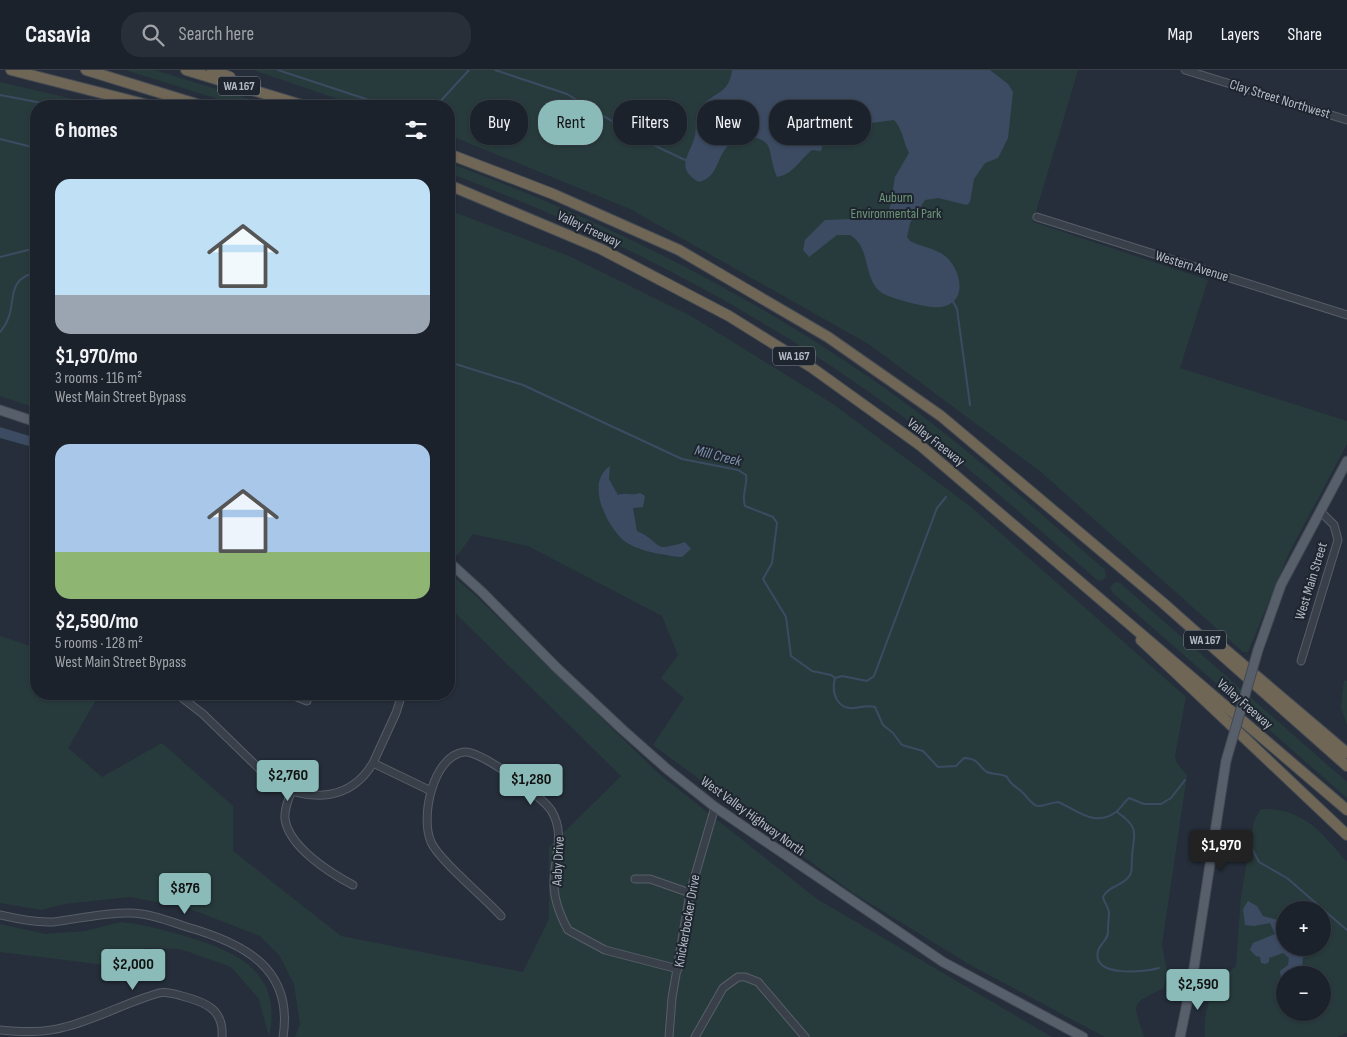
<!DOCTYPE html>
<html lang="en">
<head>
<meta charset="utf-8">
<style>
	:root { --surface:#1c222c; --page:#292f38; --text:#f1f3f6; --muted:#a0a4a9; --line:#3a3f48; --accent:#8bbbb9 }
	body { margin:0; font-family:"Sofia Sans Condensed",sans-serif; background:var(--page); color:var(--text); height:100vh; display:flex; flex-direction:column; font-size:19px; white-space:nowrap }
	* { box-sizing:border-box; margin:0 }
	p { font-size:16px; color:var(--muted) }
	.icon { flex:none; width:28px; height:28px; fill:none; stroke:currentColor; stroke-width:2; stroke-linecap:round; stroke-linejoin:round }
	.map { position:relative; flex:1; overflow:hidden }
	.drawer { position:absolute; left:30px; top:30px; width:425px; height:600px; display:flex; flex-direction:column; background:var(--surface); border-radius:20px; box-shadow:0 1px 4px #0004,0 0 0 1px var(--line) }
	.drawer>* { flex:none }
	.top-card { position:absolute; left:470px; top:30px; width:475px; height:45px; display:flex; gap:10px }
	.controls { position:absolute; left:1276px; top:831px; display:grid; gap:10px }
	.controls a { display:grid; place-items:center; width:55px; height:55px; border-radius:50%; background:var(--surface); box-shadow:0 1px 4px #0004,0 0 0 1px var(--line); font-size:25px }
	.price { position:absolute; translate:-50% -42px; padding:0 11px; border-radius:5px; background:var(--accent); color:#111; font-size:16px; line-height:32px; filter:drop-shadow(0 1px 2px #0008) }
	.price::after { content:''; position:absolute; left:50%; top:30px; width:15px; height:11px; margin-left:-8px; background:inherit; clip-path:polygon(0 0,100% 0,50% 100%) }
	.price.active { background:#222; color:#fff }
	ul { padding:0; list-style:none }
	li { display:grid; align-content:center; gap:10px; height:265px; padding:0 25px }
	li span { display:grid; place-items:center; height:155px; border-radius:15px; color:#555 }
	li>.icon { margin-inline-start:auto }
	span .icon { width:90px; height:90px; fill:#fffc; stroke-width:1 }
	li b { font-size:21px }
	h2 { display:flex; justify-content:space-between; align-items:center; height:60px; padding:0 25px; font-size:21px }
	.chip { padding:0 18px; border-radius:20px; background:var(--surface); box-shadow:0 1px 4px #0004,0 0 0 1px var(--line); font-size:18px; line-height:45px }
	.chip.active { background:var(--accent); color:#111 }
	header { display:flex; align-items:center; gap:30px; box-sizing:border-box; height:70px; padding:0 25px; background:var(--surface); border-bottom:1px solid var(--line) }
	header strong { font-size:24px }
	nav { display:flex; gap:28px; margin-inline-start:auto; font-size:18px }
	.search { width:350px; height:45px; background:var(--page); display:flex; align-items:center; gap:12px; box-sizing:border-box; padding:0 18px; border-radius:20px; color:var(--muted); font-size:19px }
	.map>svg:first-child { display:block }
	.green { fill:#283b3c; fill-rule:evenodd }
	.water { fill:#3c4b62 }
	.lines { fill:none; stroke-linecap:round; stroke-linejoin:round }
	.stream { stroke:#3c4b62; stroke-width:2 }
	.minor-casing { stroke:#575e68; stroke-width:9 }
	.major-casing { stroke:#424953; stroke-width:11 }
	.highway-casing { stroke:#444b55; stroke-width:12 }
	.minor { stroke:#39404a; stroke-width:7 }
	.major { stroke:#575f6a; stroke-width:9 }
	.highway { stroke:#706656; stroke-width:10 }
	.major-bridge-casing { stroke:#424953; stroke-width:11; stroke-linecap:butt }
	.major-bridge { stroke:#575f6a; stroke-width:9 }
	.labels { text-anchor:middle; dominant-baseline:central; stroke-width:4; stroke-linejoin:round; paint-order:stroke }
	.shield { fill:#1e252f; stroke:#878e99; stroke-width:1 }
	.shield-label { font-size:12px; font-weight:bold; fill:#b4bbc6 }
	.street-label { font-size:14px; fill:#b4bbc6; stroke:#1e252f }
	.park-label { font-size:14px; fill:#6d9577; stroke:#1e252f }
	.water-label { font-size:15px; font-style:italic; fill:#7e91ab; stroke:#1e252f }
</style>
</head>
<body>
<header>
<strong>Casavia</strong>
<div class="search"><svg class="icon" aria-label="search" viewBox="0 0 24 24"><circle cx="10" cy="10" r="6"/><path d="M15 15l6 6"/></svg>Search here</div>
<nav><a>Map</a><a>Layers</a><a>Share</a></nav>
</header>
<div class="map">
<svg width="1347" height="967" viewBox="0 0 1347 967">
	<rect width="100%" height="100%" fill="#252e3a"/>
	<path class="green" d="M125 0H155L271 36H241Z
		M253 0H1078L1033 152 1208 210 1180 298 1347 351V374L1289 483 1248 582H1243L1041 402 870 275 630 139 449 65V36H358Z
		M0 12 103 36H36V338L0 326Z
		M449 93C611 153 764 230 904 332 974 384 1039 442 1105 500L1106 507 1101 511 1097 510C1032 453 967 395 898 343 760 241 607 162 449 103Z
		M449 140 569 186 691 246 833 334 971 437 1186 627 1175 686 1177 693 1187 705 1162 875 1167 901 1164 918C1129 935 1133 932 1144 967H1105L972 896 853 823 653 675 684 628 661 608 678 585 662 546 528 476 473 464 457 486 449 481ZM610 396 609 409 618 425 622 423 629 426 640 423 633 438 637 461C664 473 650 483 685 472L691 480 665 486 623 470 604 443 602 436 598 417Z
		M449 503 476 526 659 704 817 829 1052 967H295L300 954 294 914 279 885 260 866 188 838 130 827 64 834 41 840 0 833V566L36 578V624H89L96 630 68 678 102 707 162 673 233 736V781L341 866 523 902 549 849V777L621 706 449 537Z
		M1115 512 1120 513 1347 712V728L1113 523 1110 518Z
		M1344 610 1347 611V655L1341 638Z
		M1261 739C1304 738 1321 762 1347 792V963L1337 967H1205C1202 937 1214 915 1236 896L1241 826 1254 751ZM1285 840H1322V878H1285ZM1285 905H1322V942H1285Z
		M121 852C143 854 163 860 185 866 238 882 283 902 269 967L259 929 231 897 180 879 145 878 105 895 0 882V854L45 864 85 861Z"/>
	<path class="water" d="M732 0H990L1008 14 1013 22 1008 68 998 88 985 93 974 109 970 132 967 135 938 128 925 130 910 153 907 167 910 171C921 177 935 178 945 186 961 199 969 232 941 237 930 239 897 230 886 225 861 214 873 178 850 165H837L809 187 803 180 805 170 825 150 880 148 889 143 895 107 909 83C903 72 903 59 894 50L863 54 848 63 830 61 824 68 821 81 812 80C799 90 794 104 777 107 765 78 779 69 739 65 732 70 725 78 721 86 715 99 713 108 699 112 674 98 690 85 695 66 697 56 693 46 701 37 713 22 729 25 732 0Z
		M0 357 36 368V378L0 368Z
		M610 396 609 409 618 425C625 422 630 426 640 423L645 426 643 437 633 438 637 461C664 473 650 483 685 472L691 479 682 487C666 486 636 481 623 470 606 454 585 413 610 396Z
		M1248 831 1257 836 1263 846 1285 852V878H1304L1302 896 1297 904 1299 905H1285V910L1281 908 1280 901 1288 895 1289 888 1283 883 1269 888V892L1265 894 1261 893 1260 887 1256 886 1250 880 1253 873 1275 864 1270 853 1254 856 1245 855 1243 839Z"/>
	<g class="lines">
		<path class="stream" d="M278 0 387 36
			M495 0 567 24 645 71 685 90 688 89
			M0 25 58 36
			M436 36 469 0
			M0 69 36 78
			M0 187 36 178
			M951 228 957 239 970 335
			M0 262C22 237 0 212 36 202
			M449 292 523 315 682 389 738 400 746 405C748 415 741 424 745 436L773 447 777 453 772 493 763 509 786 547 791 586 812 601 831 605 835 608C831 623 837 640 855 638 863 637 867 635 875 637L883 655 893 663 902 675 923 681 938 697 956 696 964 688C981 689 977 696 987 702 993 705 1001 703 1007 707 1011 716 1018 717 1024 724 1040 743 1037 735 1058 732 1076 739 1094 758 1116 742 1121 738 1124 732 1129 728L1144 734H1161L1171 728 1185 710
			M835 608 842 606 867 611 874 606 937 438 946 427
			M1117 742C1143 760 1132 765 1132 790 1131 795 1133 800 1130 805 1124 816 1109 815 1103 827 1104 833 1108 836 1109 842 1109 844 1108 855 1108 860 1109 870 1100 873 1098 881 1091 908 1146 902 1159 898
			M1246 767 1259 792 1287 808 1347 860"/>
		<g class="minor-casing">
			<path id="minor" d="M1185 0 1347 50
				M1037 147 1347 245
				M1301 591 1338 470 1334 455 1320 441
				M177 624 203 644 276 715C313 732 351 730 373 693L431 721
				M289 624 307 631
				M373 693 396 643 402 624
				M291 722C288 731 284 739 285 749 289 777 330 803 353 815
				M635 809H650L690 823
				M0 845C17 849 35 853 53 852 79 849 105 842 132 843 151 844 169 851 187 857 243 873 294 898 283 967
				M501 846C486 829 438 789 431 772 420 747 433 686 464 682 481 680 541 726 551 740 566 764 554 787 554 814 554 829 561 847 568 860L605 880 678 899
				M0 960C22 962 44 963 65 957 97 949 127 932 159 923 166 921 175 924 182 926 205 932 224 939 222 967
				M669 967 672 928 690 823 715 737
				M695 967 723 918 738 907H745L758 912 805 967"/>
		</g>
		<g class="major-casing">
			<path id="major" d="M0 340 36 352
				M449 492 482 522 557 598 623 660 667 699 715 737 943 892 1083 967
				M1258 580 1281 515 1347 391
				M1180 967 1193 904 1226 691"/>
		</g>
		<g class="highway-casing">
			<path id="highway" d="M11 0 152 36
				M86 0 203 36
				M186 0 305 36
				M212 0 230 7
				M449 84 553 124 679 180 828 267 941 346 1162 532 1347 696
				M449 115 601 179 729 246 811 297 921 376 1347 740
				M1141 570 1347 765
				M1220 575 1347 683"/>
		</g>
		<use href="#minor" class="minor"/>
		<use href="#major" class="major"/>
		<use href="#highway" class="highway"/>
		<g class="major-bridge-casing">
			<path id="major-bridge" d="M1226 691 1258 580"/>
		</g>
		<use href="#major-bridge" class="major-bridge"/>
	</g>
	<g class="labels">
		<g class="shield">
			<rect x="218" y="6.5" width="42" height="19" rx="4"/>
			<rect x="773" y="276.5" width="42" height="19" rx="4"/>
			<rect x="1184" y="560.5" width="42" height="19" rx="4"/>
		</g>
		<g class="shield-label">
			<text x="239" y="16">WA 167</text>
			<text x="794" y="286">WA 167</text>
			<text x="1205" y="570">WA 167</text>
		</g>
		<g class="street-label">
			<text transform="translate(1280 29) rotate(17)">Clay Street Northwest</text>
			<text transform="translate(589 159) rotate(25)">Valley Freeway</text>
			<text transform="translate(1192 196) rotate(17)">Western Avenue</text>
			<text transform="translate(936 372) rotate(38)">Valley Freeway</text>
			<text transform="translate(1311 511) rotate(-73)">West Main Street</text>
			<text transform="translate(1245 634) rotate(41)">Valley Freeway</text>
			<text transform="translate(753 746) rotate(36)">West Valley Highway North</text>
			<text transform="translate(558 791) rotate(-87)">Aaby Drive</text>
			<text transform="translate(687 851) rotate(-80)">Knickerbocker Drive</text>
		</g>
		<g class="park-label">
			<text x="896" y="127">Auburn<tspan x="896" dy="16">Environmental Park</tspan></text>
		</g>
		<g class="water-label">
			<text transform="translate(718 386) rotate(14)">Mill Creek</text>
		</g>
	</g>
</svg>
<div class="controls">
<a>+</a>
<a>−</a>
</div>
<b class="price" style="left:288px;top:732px">$2,760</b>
<b class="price" style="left:531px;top:736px">$1,280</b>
<b class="price active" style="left:1221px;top:802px">$1,970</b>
<b class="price" style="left:185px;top:845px">$876</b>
<b class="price" style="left:133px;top:921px">$2,000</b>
<b class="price" style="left:1198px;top:941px">$2,590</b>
<div class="top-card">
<a class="chip">Buy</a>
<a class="chip active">Rent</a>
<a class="chip">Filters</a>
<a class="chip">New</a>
<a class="chip">Apartment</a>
</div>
<section class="drawer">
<h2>6 homes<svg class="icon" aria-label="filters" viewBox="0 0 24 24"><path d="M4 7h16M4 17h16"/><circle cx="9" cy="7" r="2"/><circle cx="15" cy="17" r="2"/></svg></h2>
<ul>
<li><span style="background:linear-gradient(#bfe0f5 75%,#9aa5b1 0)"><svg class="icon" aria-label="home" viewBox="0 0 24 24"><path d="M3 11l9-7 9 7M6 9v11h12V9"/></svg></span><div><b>$1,970/mo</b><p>3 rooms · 116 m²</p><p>West Main Street Bypass</p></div></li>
<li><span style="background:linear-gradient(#a9c7e8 70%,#8fb573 0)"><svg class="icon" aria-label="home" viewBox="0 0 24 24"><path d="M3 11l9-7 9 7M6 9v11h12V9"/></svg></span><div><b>$2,590/mo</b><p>5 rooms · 128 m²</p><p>West Main Street Bypass</p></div></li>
</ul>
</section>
</div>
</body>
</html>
